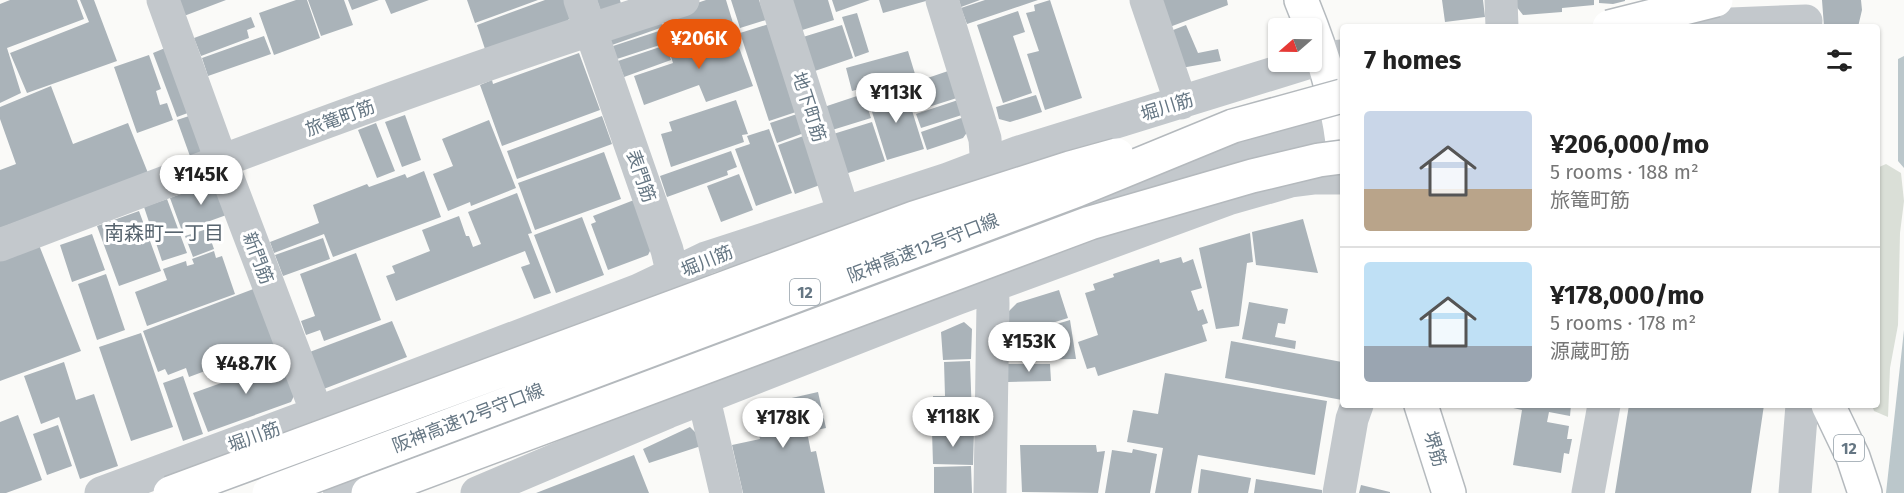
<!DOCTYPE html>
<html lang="en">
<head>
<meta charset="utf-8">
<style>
	:root { --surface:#fff; --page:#f6f6f6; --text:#222; --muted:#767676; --line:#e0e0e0; --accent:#ea580c }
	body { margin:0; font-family:"Fira Sans","Noto Sans JP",sans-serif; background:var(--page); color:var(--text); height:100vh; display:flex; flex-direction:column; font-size:22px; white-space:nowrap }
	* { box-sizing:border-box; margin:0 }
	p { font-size:20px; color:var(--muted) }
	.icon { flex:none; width:33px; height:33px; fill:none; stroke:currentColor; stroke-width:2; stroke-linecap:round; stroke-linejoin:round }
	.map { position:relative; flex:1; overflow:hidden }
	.panel { position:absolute; left:1340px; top:24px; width:540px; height:384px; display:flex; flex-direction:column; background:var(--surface); border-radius:6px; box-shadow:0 2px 4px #0004 }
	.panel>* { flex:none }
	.needle { width:39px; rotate:250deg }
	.tools { position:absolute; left:1268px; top:18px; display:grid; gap:12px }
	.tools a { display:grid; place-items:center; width:54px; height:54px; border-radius:6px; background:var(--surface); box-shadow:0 2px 4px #0004; font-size:30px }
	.price { position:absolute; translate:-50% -51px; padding:0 14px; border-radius:21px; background:#fff; color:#222; font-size:20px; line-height:39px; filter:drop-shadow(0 2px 3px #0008) }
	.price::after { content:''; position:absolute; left:50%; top:36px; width:18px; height:14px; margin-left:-9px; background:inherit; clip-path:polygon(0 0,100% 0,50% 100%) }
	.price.selected { background:var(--accent); color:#fff }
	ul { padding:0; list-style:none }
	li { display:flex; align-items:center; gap:18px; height:150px; padding:0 24px }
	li+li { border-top:2px solid var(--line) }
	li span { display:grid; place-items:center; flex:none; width:168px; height:120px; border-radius:6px; color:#555 }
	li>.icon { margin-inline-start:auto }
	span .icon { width:72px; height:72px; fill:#fffc; stroke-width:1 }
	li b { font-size:26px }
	h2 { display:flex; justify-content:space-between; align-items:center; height:72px; padding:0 24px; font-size:26px }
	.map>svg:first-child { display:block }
	.green { fill:#dadfd7 }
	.water { fill:#bbc7cb }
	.building { fill:#aab3b9 }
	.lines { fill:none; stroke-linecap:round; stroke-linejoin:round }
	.major-casing { stroke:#b5babe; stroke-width:36 }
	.highway-casing { stroke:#b4b9bd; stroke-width:36 }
	.minor { stroke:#c3c8cc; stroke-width:33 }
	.major { stroke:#fff; stroke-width:33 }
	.highway { stroke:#fff; stroke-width:33 }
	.highway-bridge-casing { stroke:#b4b9bd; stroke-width:36; stroke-linecap:butt }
	.highway-bridge { stroke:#fff; stroke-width:33 }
	.labels { text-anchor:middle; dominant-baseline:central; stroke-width:6; stroke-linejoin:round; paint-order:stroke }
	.shield { fill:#fff; stroke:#939fa8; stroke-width:1.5 }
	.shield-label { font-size:16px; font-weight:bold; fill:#657683 }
	.street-label { font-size:18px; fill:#657683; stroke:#fff }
	.neighbourhood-label { font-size:20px; fill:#57646e; stroke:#fff }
</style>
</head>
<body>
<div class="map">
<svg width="1904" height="493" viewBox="0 0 1904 493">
	<rect width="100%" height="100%" fill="#fafaf8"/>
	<path class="green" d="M1886 164 1901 173 1904 201 1900 233 1898 325 1890 368 1888 417 1874 411 1872 405H1876L1877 168Z"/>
	<path class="water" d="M1904 56V168L1898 161V59Z
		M1904 330V493H1886Z"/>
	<path class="building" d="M10 0H77L84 19 7 48 21 93 0 103V4Z
		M80 0H94L117 61 27 93 10 53 89 22Z
		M178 0H226L184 16Z
		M296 0H307L320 38 274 55 259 13Z
		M308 0H344L353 25 321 36Z
		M348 0H379L352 10Z
		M385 0H429L391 14Z
		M467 0H538L475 23Z
		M545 0H569L574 11 567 22 486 52 477 25Z
		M597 0H620L622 8 610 12 600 9Z
		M706 0H726L733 23 673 42 664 14Z
		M731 0H759L766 20 740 28Z
		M792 0H828L834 20 796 32Z
		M832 0H870L836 12Z
		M879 0H926V1L883 13Z
		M959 0H980L961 7Z
		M985 0H1038L967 24 961 8Z
		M1050 0 1082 98 1045 110 1027 54 1039 51 1026 13 1035 11 1034 5Z
		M1157 0H1227L1228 5 1167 28Z
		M1442 0H1483L1485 17 1445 22Z
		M1515 0H1594V5L1562 8V12L1523 15 1516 6Z
		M1599 0H1625V1L1613 4 1599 3Z
		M1822 0H1861L1862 10 1858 27H1824Z
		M1018 11 1025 32 1013 36 1032 93 1003 103 977 25Z
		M857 13 869 52 855 57 842 17Z
		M659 14 663 27 612 45 607 32Z
		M251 17 255 27 247 30 249 38 201 56 194 38Z
		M772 23 802 110 769 121 740 33Z
		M842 25 853 58 809 73 803 37Z
		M1186 25 1198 53 1218 49 1221 61 1181 68 1168 32Z
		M732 28 753 86 706 102 699 85 644 105 634 76 673 63 669 50Z
		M665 29 669 42 617 59 613 46Z
		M264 36 271 54 208 76 202 58Z
		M666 45 671 60 624 77 618 61Z
		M170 46 193 111 177 117 153 53Z
		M908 51 915 74 852 91 846 68Z
		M579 53 600 110 502 146 480 85 492 80 493 84Z
		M149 55 161 89 156 91 160 105 167 103 173 120 137 133 114 67Z
		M951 70 960 97 916 111 907 85Z
		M51 86 73 144 128 123 148 173 0 228V170L16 164 0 119V107Z
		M905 88 924 149 887 160 868 99Z
		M863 94 871 118 829 131 821 108Z
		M1036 95 1042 112 1010 122 999 119 996 107Z
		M961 99 965 114 921 128 916 114Z
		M736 100 748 134 742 135 744 142 671 167 661 134 672 131 669 122Z
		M195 114 207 147 191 159 177 120Z
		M797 114 804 133 777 143 770 123Z
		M405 115 421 160 402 167 385 122Z
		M602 116 612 144 517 179 507 151Z
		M967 116 971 127 963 138 927 150 921 132Z
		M489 120 516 188 471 206 470 202 448 211 433 174 453 166 442 139Z
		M872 122 885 161 842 175 830 135Z
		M376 123 395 171 377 178 358 130Z
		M769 129 792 193 756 206 735 149 750 144 747 136Z
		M809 134 820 185 795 194 778 145Z
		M731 151 737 167 727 171 728 175 667 197 660 176Z
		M604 152 621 199 535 230 518 183Z
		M424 171 441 217 333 257 324 234 274 253 270 242 319 223 313 205 367 184 369 187 405 174 407 178Z
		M739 174 753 210 721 222 707 186Z
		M211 183 222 185 232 213 182 231 170 198Z
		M517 193 532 233 528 234 551 293 534 299 521 267 530 264 525 251 396 301 386 276 395 273 392 266 430 251 422 230 459 216 466 236H469L473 247 481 244 468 212Z
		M167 199 187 253 162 261 144 207Z
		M634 200 652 247 648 255 608 270 591 224 596 222 593 216Z
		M139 211 161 271 119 286 97 226Z
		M582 217 604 275 556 293 534 235Z
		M1303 219 1318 273 1256 265 1252 232Z
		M207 229 214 249 193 257 185 236Z
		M1250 233 1253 262 1247 263 1239 326 1216 329 1199 248Z
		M92 234 105 270 72 282 60 245Z
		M323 238 330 259 283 276 275 255Z
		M39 245 81 351 0 381V259Z
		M214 251 216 258 222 256 235 294 147 326 135 292 167 280 163 269 186 261 187 266 194 264 192 259Z
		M356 253 381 320 324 341 320 330 306 335 301 321 315 316 300 274Z
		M1181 257 1183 263 1193 259 1202 288 1191 291 1198 311 1203 309 1208 323 1202 325 1207 341 1098 376 1095 367 1087 369 1078 342 1098 335 1085 293 1095 290 1093 284 1114 277 1113 274 1159 259 1160 263Z
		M106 274 125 330 97 340 78 284Z
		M256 288 277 344 189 377 186 368 168 375 165 369 158 372 143 331Z
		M1059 290 1068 318 1007 337 1006 314 1017 303Z
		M1249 302 1288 309 1285 324 1278 323 1275 337 1296 341 1295 349 1242 339Z
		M1070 320 1076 359 1006 360 1007 339Z
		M392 321 407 357 321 390 307 353Z
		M964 322 972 329 971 359 943 360 941 332Z
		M141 333 173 427 131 441 99 347Z
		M1231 341 1342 362V400L1225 378Z
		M281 354 295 394 291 402 208 432 193 393 255 371 252 364Z
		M970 361 972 417 934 418 933 396H945L944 362Z
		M64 362 76 400 94 394 118 466 80 479 59 417 41 424 24 376Z
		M1007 364H1050L1051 381 1008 382Z
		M1165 373 1327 401 1315 475 1198 455 1191 493H1155L1163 448 1127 442 1133 410 1158 414Z
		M183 376 203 434 183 441 163 383Z
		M818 392 826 428 807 432 811 452 816 451 825 493H743L732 445 760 439 752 407Z
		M1500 405H1571L1570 416 1549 412 1547 422 1569 426 1567 439H1572L1569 454 1564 453 1561 473 1513 465 1522 410Z
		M1629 405H1764L1751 493H1615Z
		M18 415 42 480 6 493H0V422Z
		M58 425 72 466 47 475 33 434Z
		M690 427 698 435 701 446 649 463 643 449Z
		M932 431H974L973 465 933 464Z
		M1020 445H1096L1097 452 1105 451 1098 493 1022 492Z
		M1133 449 1157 454 1150 493H1105L1112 450 1132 453Z
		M634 455 649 493H536Z
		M971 466 972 493H934V467Z
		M1201 469 1251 478 1248 493H1198Z
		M1256 479 1322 490V493H1254Z
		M1361 485 1390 492V493H1359Z"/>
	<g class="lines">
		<g class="major-casing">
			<path id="major" d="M1301 0C1320 46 1336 93 1342 142
				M1421 405 1449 493"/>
		</g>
		<g class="highway-casing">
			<path id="highway" d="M1828 405 1853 457 1865 493"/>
		</g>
		<path class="minor" d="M163 0 221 160 317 413
			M580 0 667 250 678 296
			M776 0 844 214
			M942 0 985 139 988 184
			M1146 0 1181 103
			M1501 0 1502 27
			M1656 27 1806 21
			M0 245C226 159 452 72 683 0
			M762 328 1020 231 1340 123
			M699 378 726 493
			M585 394 714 347
			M339 488 400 465
			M101 493 317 413 639 290 706 258 948 179 1019 152 1323 58 1342 56
			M477 493 668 412 956 299 1228 199 1291 181 1315 178H1342
			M990 493 993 304 992 265
			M1339 493 1352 419 1357 405
			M1588 493 1604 405
			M1795 493 1802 405"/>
		<use href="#major" class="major"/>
		<use href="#highway" class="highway"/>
		<g class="highway-bridge-casing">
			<path id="highway-bridge" d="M1609 27 1716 0
				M170 493 914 218 1070 168 1117 155
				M269 493 1077 190 1233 126 1342 96
				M368 493 1090 223 1252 176 1319 160 1342 157"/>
		</g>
		<use href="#highway-bridge" class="highway-bridge"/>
	</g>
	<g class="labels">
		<g class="shield">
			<rect x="790" y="279" width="30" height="26" rx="4.5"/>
			<rect x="1834" y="435" width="30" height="26" rx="4.5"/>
		</g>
		<g class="shield-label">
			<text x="805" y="292">12</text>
			<text x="1849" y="448">12</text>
		</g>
		<g class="street-label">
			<text transform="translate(809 107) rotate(72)">地下町筋</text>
			<text transform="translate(1167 107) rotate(-17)">堀川筋</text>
			<text transform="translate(340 118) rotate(-20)">旅篭町筋</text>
			<text transform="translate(641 176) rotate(71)">表門筋</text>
			<text transform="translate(923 248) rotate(-21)">阪神高速12号守口線</text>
			<text transform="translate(258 258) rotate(69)">新門筋</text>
			<text transform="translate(707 261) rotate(-22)">堀川筋</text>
			<text transform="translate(468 418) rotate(-21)">阪神高速12号守口線</text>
			<text transform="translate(254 437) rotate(-20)">堀川筋</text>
			<text transform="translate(1435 449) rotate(73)">堺筋</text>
		</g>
		<g class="neighbourhood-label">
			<text x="164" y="233">南森町一丁目</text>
		</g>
	</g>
</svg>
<div class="tools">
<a><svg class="needle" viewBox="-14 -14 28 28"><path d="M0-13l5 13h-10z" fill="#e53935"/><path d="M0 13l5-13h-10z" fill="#767676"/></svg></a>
</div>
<b class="price selected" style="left:699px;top:70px">¥206K</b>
<b class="price" style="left:896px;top:124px">¥113K</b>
<b class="price" style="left:201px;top:206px">¥145K</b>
<b class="price" style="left:1029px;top:373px">¥153K</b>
<b class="price" style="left:246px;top:395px">¥48.7K</b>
<b class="price" style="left:953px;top:448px">¥118K</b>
<b class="price" style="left:783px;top:449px">¥178K</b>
<section class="panel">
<h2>7 homes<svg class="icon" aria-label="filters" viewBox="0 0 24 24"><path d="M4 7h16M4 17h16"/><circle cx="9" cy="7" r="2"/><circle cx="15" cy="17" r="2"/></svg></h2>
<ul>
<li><span style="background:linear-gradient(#c9d6e8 65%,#b9a48a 0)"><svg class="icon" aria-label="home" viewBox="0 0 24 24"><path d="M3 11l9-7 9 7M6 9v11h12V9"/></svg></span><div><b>¥206,000/mo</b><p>5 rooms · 188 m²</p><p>旅篭町筋</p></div></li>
<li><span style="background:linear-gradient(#bfe0f5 70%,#9aa5b1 0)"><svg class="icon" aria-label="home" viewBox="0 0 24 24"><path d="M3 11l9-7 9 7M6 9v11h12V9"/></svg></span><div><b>¥178,000/mo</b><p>5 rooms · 178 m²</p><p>源蔵町筋</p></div></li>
</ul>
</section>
</div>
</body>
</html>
